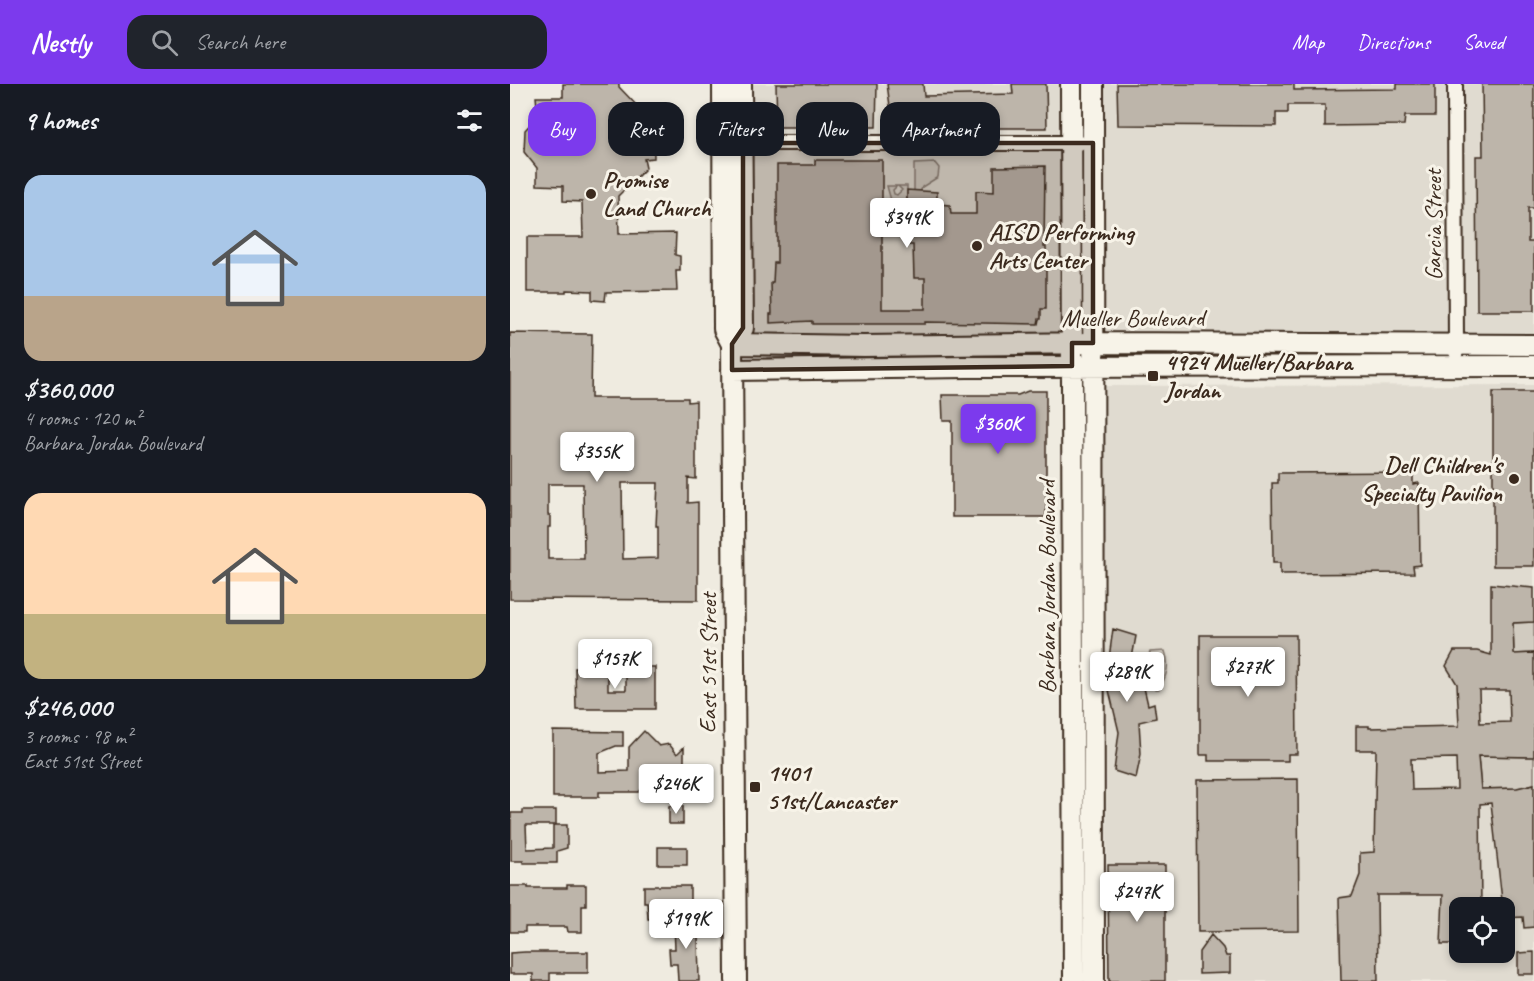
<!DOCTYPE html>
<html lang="en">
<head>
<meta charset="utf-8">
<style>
	:root { --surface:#171b24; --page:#20242c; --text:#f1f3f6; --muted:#9ea1a6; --accent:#7c3aed }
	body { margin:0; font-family:Caveat,sans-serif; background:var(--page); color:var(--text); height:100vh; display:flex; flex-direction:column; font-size:22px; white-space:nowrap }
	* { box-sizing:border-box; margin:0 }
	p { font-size:20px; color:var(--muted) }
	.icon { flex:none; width:33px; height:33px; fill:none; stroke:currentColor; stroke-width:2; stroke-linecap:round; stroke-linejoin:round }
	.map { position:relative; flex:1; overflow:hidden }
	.drawer { display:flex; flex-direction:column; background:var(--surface); width:510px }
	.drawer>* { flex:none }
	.banner { position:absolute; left:18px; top:18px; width:570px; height:54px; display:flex; gap:12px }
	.tools { position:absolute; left:939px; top:813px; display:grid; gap:12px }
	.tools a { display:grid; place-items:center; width:66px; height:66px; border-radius:12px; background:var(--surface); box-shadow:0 3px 9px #0003; font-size:30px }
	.price { position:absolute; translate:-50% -51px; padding:0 14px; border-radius:6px; background:#fff; color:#222; font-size:20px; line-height:39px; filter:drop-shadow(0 2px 3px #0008) }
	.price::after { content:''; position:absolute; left:50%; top:36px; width:18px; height:14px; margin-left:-9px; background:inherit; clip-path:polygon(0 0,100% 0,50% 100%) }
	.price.selected { background:var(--accent); color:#fff }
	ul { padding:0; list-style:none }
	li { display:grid; align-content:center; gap:12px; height:318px; padding:0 24px }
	li span { display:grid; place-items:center; height:186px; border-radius:18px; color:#555 }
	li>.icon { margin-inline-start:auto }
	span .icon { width:108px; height:108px; fill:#fffc; stroke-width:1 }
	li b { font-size:26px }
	h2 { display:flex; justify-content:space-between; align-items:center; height:72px; padding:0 24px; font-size:26px }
	.pill { padding:0 21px; border-radius:18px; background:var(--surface); box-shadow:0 3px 9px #0003; font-size:21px; line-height:54px }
	.pill.selected { background:var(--accent); color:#fff }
	header { display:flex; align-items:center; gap:36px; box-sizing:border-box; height:84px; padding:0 30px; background:var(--accent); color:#fff }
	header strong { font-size:28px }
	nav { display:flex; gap:33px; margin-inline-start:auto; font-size:21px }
	.search { width:420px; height:54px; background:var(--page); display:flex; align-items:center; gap:15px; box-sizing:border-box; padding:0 21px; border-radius:18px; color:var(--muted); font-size:22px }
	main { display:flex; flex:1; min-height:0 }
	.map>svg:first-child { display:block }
	.built { fill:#e0dbd0; fill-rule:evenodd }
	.green { fill:#d1cbc0; stroke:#867a6f; stroke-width:1.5 }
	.building { fill:#bdb5aa; stroke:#3b2a1e; stroke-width:1.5; fill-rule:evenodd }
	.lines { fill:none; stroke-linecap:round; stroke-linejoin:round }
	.street-casing { stroke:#3b2a1e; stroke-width:18 }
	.secondary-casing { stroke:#3b2a1e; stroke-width:24 }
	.street { stroke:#f7f3e8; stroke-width:14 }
	.secondary { stroke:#f7f3e8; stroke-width:20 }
	.marked { fill:#3b2a1e; fill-opacity:0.2; stroke:#3b2a1e; stroke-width:4.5; stroke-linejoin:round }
	.poi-dot { fill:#3b2a1e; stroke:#f7f3e8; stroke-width:2 }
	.labels { text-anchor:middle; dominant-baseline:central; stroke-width:6; stroke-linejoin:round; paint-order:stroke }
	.poi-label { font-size:24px; font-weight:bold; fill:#3b2a1e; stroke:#f7f3e8; text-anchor:start }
	.street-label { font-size:24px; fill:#3b2a1e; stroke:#f7f3e8 }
</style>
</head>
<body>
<header>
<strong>Nestly</strong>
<div class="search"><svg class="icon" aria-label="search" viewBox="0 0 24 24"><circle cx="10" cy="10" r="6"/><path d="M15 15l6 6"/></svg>Search here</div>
<nav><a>Map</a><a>Directions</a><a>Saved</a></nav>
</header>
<main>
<section class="drawer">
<h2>9 homes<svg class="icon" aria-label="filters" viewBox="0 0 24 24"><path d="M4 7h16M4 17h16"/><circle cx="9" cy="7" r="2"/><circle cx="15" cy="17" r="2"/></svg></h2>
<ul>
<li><span style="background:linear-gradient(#a9c7e8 65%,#b9a48a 0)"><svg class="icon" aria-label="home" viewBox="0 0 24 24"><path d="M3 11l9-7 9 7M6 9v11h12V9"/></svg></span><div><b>$360,000</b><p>4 rooms · 120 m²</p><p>Barbara Jordan Boulevard</p></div></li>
<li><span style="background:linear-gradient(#ffd9b3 65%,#c2b280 0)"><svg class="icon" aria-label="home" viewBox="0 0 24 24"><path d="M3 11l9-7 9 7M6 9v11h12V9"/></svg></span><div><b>$246,000</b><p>3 rooms · 98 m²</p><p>East 51st Street</p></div></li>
</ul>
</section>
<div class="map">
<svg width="1024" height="897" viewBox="0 0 1024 897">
	<rect width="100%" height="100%" fill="#efebe0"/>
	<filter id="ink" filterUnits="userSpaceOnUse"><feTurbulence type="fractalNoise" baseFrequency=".0167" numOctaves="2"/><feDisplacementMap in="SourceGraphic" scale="12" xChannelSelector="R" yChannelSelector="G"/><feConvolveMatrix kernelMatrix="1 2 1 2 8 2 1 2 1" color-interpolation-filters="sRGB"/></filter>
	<g filter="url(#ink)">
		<path class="built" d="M242 0H1024V282L242 281Z
			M1024 301V897H597L595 302ZM950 824H994V868H950Z"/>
		<path class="green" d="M425 79 429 84 428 93 412 103 404 128V80Z
			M377 102H387L383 106 384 110 387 111 392 106 388 102H397V131L391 134 389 139 393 148 397 149V152H392V150L380 146 383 143 379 142H384L385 140 378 139 383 136 379 135 382 120Z
			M508 269 540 270 538 273 255 276 257 274 415 273Z
			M729 271H859L860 272 702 275Z
			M1024 538V569L1004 570 1003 539Z
			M655 567C660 581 657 592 649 605H645L641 598C644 589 643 580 638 572L640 568Z
			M968 672 1024 673V700L1007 704 971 705Z"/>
		<path class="building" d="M53 0H109V3L133 28 135 38 143 39 144 74 134 75 136 84 108 112 109 150 166 149 165 171 170 172V187H166L167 207 96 208 95 217 82 216V207L56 206V208H17V153H73L72 118 53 117V102L27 101V84L14 68 15 46 28 32 26 13H53Z
			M266 0H367L366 43H267Z
			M377 0H413L414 12 503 10 502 0H536L537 44H383Z
			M607 0H784V6L887 5V0H925V32H895L894 41 815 42V21H778V29H766V42L608 41Z
			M972 0H1024V124H1018V158H1024V227H967L966 72H973Z
			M305 76H372V225H415V194H404L403 161H397V106L427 108V120L440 121 441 130H466V107L484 108V83L535 82 534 163H536V225H531V235H529L528 240 415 238V240H302V237L260 239V230H262L261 199H263L264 179H267V81H305Z
			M0 249 82 250 81 314H178V318L186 317V395L178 394V419L188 418V516L0 515ZM112 399H148L146 442H148V474L113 475ZM38 400H73L74 475H38V443H40V431H38Z
			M518 307H536V433H442V337H433L432 311H508Z
			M983 308H1024V482H983Z
			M903 388V400L909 399 910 481 903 482 904 489 770 490V479H763V470L762 399H768V389Z
			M981 500 1024 504V538L1003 539 1004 570 1024 569V673L968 672 971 705 1007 704 1024 700V843L1014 844 1013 833 994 834 981 719 970 720 971 824H950V860H931L933 811H867L868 897H831L829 814 842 812 850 791V769L864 768 866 666H846V642H859V644L949 642 947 600 936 582 944 567H967L981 571ZM969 606H999L1000 638 970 639ZM946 674 947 705 902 706 901 675Z
			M603 545 626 552 622 574 625 596 632 595 638 621 644 619 646 634 629 638 631 670 626 694 604 687 609 648 598 602 601 601 599 574Z
			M690 551H786L787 670H778V677H698V671H690Z
			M116 583H145V625H66L65 584H98V606H116Z
			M43 647 113 648V662H106L89 669V688L119 687V663L134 647 149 662 159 660 167 670 174 663V701H147L140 708 134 702 129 708H89V713H43Z
			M788 695 789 847 688 848 687 696Z
			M159 722H173V740H159Z
			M13 726H46V741H16L17 765 43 764V741H57V764L47 767V779H13V777H1V729H13Z
			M148 763H177V781H148Z
			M598 781H655V897H599Z
			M57 801H76V821H72V848H58L57 843H15V848H0V802H18V804H57Z
			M134 802H180V818H148V835H138L137 818H134Z
			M174 835H190L188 852 189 897H168L167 880H160L159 865H165L164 840H174Z
			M701 851 713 864 716 872H720V889L689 890V868Z
			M15 868H78V889H40V897H23V890H0V869Z
			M1024 868V890H1008V869Z"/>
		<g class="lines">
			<g class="street-casing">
				<path id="street" d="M945 0 946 268
					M233 59H569"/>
			</g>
			<g class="secondary-casing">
				<path id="secondary" d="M213 0 214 245 222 260 226 897
					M561 0 564 897
					M583 0 584 897
					M222 260 354 262 583 259 1024 261
					M222 260 233 244 231 0
					M222 286 457 283 1024 282"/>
			</g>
			<use href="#street" class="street"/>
			<use href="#secondary" class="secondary"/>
		</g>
	</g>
	<path class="marked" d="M233 59H583V259H562V282L222 286V260L233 244Z"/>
	<g class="poi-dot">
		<circle cx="81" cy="110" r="6"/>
		<circle cx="467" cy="162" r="6"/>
		<rect x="637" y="286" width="12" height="12" rx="3"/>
		<circle cx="1004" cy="395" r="6"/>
		<rect x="239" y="697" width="12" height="12" rx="3"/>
	</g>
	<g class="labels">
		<g class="poi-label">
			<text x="93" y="96">Promise<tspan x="93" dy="28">Land Church</tspan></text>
			<text x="479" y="148">AISD Performing<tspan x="479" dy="28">Arts Center</tspan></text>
			<text x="655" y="278">4924 Mueller/Barbara<tspan x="655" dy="28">Jordan</tspan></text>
			<text x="992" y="381" text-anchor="end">Dell Children's<tspan x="992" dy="28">Specialty Pavilion</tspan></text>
			<text x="257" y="689">1401<tspan x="257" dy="28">51st/Lancaster</tspan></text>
		</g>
		<g class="street-label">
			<text transform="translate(923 141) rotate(-90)">Garcia Street</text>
			<text x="623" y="234">Mueller Boulevard</text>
			<text transform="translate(537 503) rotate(-90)">Barbara Jordan Boulevard</text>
			<text transform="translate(198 579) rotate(-90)">East 51st Street</text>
		</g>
	</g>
</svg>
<div class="tools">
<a><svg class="icon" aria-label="locate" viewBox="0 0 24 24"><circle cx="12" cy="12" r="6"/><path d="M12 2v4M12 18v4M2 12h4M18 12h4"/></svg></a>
</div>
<b class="price" style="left:397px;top:165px">$349K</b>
<b class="price selected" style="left:488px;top:371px">$360K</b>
<b class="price" style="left:87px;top:399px">$355K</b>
<b class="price" style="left:105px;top:606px">$157K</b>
<b class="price" style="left:738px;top:614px">$277K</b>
<b class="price" style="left:617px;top:619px">$289K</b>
<b class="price" style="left:166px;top:731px">$246K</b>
<b class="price" style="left:627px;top:839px">$247K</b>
<b class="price" style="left:176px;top:866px">$199K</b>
<div class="banner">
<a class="pill selected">Buy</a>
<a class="pill">Rent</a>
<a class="pill">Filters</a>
<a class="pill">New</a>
<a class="pill">Apartment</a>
</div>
</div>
</main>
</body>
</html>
